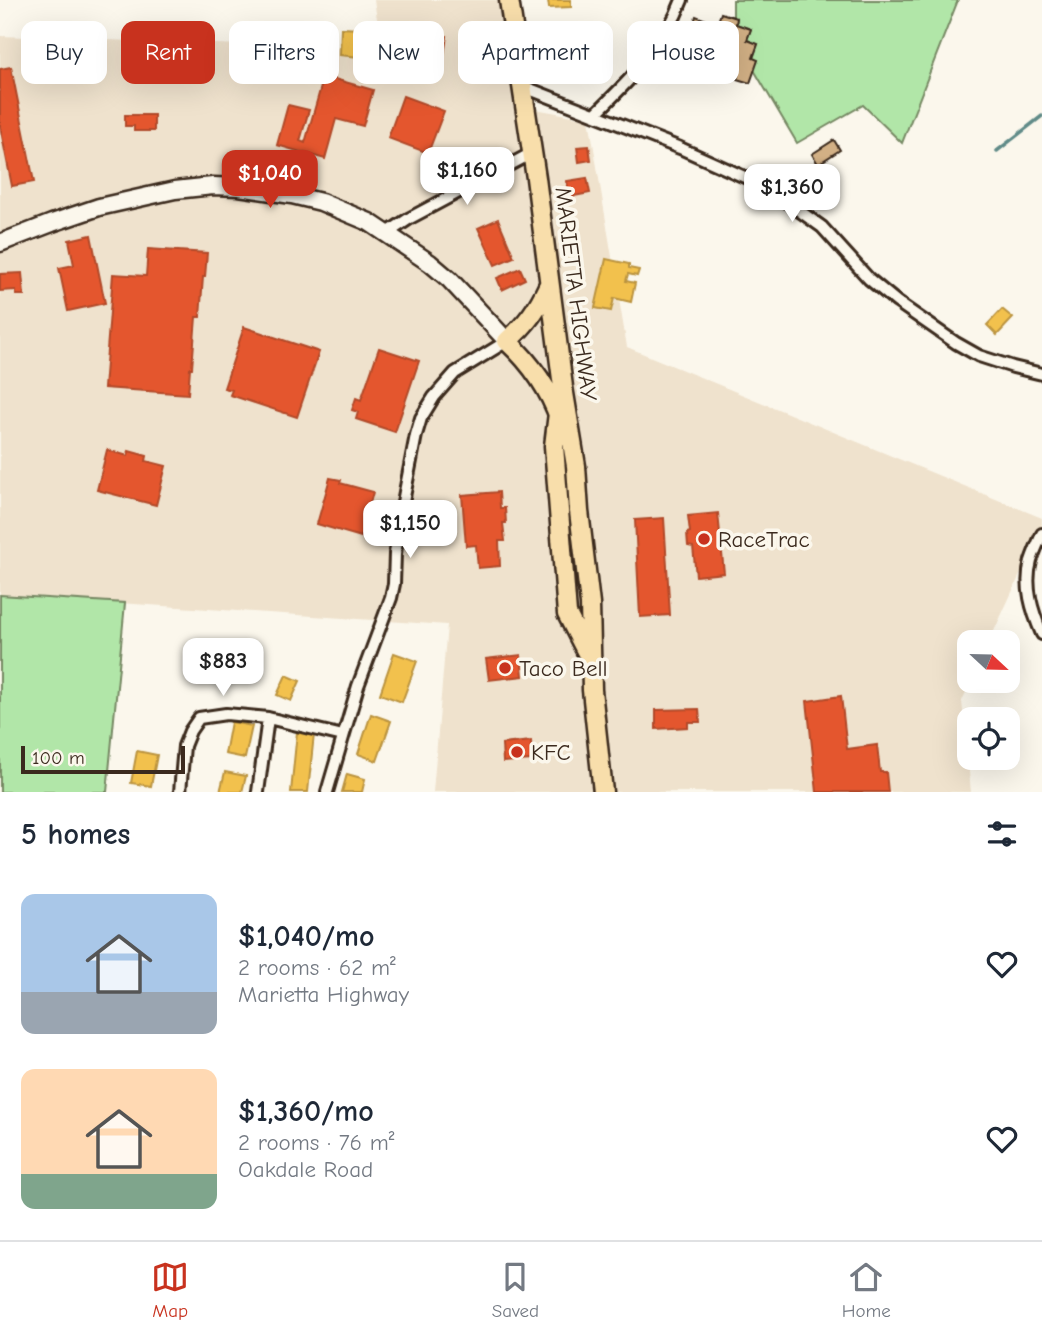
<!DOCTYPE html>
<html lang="en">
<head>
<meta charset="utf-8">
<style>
	:root { --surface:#fff; --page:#f2f2f3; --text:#1f2937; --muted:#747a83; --line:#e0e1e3; --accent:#c8321e }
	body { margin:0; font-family:"Comic Neue",sans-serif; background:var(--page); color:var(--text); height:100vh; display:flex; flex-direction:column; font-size:26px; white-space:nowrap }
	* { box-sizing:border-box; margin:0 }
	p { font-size:23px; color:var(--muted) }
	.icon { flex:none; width:38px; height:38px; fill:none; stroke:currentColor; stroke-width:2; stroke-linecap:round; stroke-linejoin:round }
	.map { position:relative; height:792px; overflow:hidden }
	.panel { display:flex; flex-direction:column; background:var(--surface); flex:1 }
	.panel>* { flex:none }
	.top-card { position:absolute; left:21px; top:21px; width:1001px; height:63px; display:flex; gap:14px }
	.needle { width:46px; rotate:112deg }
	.controls { position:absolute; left:957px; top:630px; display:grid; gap:14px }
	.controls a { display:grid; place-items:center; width:63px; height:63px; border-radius:14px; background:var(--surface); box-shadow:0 7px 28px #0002; font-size:35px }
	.scale { position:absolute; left:21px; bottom:18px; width:164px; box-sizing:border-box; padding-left:7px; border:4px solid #3b2a1e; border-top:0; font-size:19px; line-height:24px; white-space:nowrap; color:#3b2a1e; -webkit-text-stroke:5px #fbf7ec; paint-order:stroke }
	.price { position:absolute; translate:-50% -60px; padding:0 16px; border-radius:14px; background:#fff; color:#222; font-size:23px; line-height:46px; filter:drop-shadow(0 2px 4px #0008) }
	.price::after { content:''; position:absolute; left:50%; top:42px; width:21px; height:16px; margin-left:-10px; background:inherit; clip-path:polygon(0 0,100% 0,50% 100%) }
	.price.current { background:var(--accent); color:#fff }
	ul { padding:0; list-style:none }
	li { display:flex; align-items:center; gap:21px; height:175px; padding:0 21px }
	li span { display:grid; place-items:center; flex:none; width:196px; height:140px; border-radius:14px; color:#555 }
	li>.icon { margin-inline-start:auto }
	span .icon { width:84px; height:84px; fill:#fffc; stroke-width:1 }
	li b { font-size:30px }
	h2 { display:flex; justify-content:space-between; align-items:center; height:84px; padding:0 21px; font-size:30px }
	.pill { padding:0 24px; border-radius:14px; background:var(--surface); box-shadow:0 7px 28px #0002; font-size:24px; line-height:63px }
	.pill.current { background:var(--accent); color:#fff }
	.dock { display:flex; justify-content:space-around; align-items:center; height:98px; border-top:2px solid var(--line); background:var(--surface); font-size:19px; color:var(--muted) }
	.dock a { display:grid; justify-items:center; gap:4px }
	.dock .current { color:var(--accent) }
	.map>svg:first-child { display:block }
	.built { fill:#efe2cd }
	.green { fill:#b1e6a8; stroke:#768863; stroke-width:2 }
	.homes { fill:#f2c14e; stroke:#bb9440; stroke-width:2 }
	.shops { fill:#e4572e; stroke:#b14a29; stroke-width:2 }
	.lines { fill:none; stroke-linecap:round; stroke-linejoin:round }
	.stream { stroke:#608b88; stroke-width:3.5 }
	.building { fill:#d2b085; stroke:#3b2a1e; stroke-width:2 }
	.street-casing { stroke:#3b2a1e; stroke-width:16 }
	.secondary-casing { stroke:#3b2a1e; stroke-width:21 }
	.primary-casing { stroke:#3b2a1e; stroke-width:23 }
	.street { stroke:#fbf7ec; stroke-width:10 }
	.secondary { stroke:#fbf7ec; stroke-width:16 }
	.primary { stroke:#f8deab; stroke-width:18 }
	.poi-dot { fill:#c8321e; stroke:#fbf7ec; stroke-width:2.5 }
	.labels { text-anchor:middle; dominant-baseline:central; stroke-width:7; stroke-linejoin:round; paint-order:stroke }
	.street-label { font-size:23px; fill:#3b2a1e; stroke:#fbf7ec }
	.poi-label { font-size:23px; fill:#3b2a1e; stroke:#fbf7ec; text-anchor:start }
</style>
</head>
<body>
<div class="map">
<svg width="1042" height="792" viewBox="0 0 1042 792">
	<rect width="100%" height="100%" fill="#fbf7ec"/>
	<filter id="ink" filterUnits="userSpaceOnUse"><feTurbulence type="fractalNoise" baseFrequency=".0143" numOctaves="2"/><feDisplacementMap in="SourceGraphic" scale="14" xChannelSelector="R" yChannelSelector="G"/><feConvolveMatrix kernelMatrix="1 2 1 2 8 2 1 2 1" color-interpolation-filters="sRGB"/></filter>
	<g filter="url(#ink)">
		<path class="built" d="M374 0H509L530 108 589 119 627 347 1042 518V527L989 642H970V681H971L962 701 971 792H433L447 625 0 595V36L382 50Z"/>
		<path class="green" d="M733 0H958L902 143 863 105 797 143 754 70 753 58 758 44 747 40 751 29 736 24 737 19 733 17Z
			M0 595 125 603 107 792H0Z"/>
		<path class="homes" d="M548 0H571V7L549 8Z
			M341 28 361 29 359 57 340 55Z
			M606 259 629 264V268L639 270 637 276 628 274 626 281 635 283 631 302 614 298 611 311 595 308Z
			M1002 309 1013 318 997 335 987 325Z
			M394 653 417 661 402 702 380 694Z
			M286 675 300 681 291 701 277 695Z
			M371 714 391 721 377 761 358 754Z
			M231 722 252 726 245 758 225 754Z
			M297 732 314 734 308 792H291Z
			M137 751 157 755 151 786 131 783Z
			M225 772 246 776 242 792H220Z
			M347 774 365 779 362 792H342Z"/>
		<path class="shops" d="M425 32 447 36 442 67 422 64 424 54 395 50 397 36 423 40Z
			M11 67 34 182 12 186 0 126V69Z
			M324 76 373 90 363 126 336 119 325 159 277 145 288 105 309 110 300 141 305 143Z
			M403 96 444 111 428 153 388 138Z
			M125 115H154V131H134V126H125Z
			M589 146 591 160 579 162 577 147Z
			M587 178 590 193 569 197 567 181Z
			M498 219 514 257 495 265 478 228Z
			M91 235 105 303 68 311 59 268 74 265 69 240Z
			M148 249 207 253 205 277H203L200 317H196L192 368H190L188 394 104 388 113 274 146 276Z
			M520 268 525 279 502 290 497 278Z
			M22 273 24 295H16V290L0 291V274Z
			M244 327 319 352 297 417 230 395 232 390 224 388Z
			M379 348 419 361 395 432 356 419 358 412 352 410 356 398 361 400Z
			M107 450 128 456 129 451 147 456 146 461 166 466 156 505 97 490Z
			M330 478 341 480 340 483 373 492 361 537 317 524Z
			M499 492 500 508H505L506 523H503L505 541H499L500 566 478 568 476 545 466 546 462 495Z
			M718 513 724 573 696 576 693 547 688 546 687 533 690 532 688 516Z
			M664 518 670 615 640 617 635 520Z
			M521 655 523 676 489 680 486 659Z
			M841 696 847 749 877 745 880 772H886L888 792H817L807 701Z
			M699 709 700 722H688V727L656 729V710Z
			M531 741 532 760 503 762 502 744Z"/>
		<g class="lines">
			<path class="stream" d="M997 151 1042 116"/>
		</g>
		<path class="building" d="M721 13 737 18 736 24 751 29 747 40 758 44 753 58 758 60 750 83 737 79 738 75 732 73 730 79 720 75 723 64 711 60 708 71 678 62 688 31 691 32 696 16 712 22 707 37 712 39Z
			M834 140 840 150 818 164 812 154Z"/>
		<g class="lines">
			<g class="street-casing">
				<path id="street" d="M522 86 680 148 749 179 773 192 822 227 869 279 897 302 956 343 979 356 1013 367 1042 374
					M595 114C629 81 665 46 682 0
					M386 234 410 218 532 153
					M1042 534C1038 543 1034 552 1031 561 1024 586 1032 611 1042 634
					M180 792 184 746 190 731 199 718 226 714 268 718 343 736
					M258 792 268 718
					M327 792 358 686 391 598 394 584 395 554 398 528 416 435 421 418 434 397 455 373 507 341"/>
			</g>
			<g class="secondary-casing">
				<path id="secondary" d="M0 243 52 223 99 207 175 190 213 186 239 187 292 195 321 202 369 222 430 263 450 280 507 341"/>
			</g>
			<g class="primary-casing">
				<path id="primary" d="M509 0 536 178 563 387 576 466 579 511 590 604 592 690 603 792
					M549 284C538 308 527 324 507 341 532 364 549 388 560 420
					M558 413 554 446 567 614 588 655"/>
			</g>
			<use href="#street" class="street"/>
			<use href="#secondary" class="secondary"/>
			<use href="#primary" class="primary"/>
		</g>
	</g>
	<g class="poi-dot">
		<circle cx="704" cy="539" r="7"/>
		<circle cx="505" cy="668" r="7"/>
		<circle cx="517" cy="752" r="7"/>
	</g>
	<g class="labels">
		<g class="street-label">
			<text transform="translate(576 294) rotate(83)">MARIETTA HIGHWAY</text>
		</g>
		<g class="poi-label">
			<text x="718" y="539">RaceTrac</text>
			<text x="519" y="668">Taco Bell</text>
			<text x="531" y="752">KFC</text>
		</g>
	</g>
</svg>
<div class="controls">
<a><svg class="needle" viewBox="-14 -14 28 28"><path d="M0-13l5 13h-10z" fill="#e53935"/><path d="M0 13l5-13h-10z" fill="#747a83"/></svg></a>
<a><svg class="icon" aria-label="locate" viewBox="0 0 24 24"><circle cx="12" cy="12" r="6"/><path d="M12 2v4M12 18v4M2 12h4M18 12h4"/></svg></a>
</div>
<div class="scale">100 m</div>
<b class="price" style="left:467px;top:207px">$1,160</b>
<b class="price current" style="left:270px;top:210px">$1,040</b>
<b class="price" style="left:792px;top:224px">$1,360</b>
<b class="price" style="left:410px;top:560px">$1,150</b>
<b class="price" style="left:223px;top:698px">$883</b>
<div class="top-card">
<a class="pill">Buy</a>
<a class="pill current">Rent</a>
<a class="pill">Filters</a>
<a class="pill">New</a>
<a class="pill">Apartment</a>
<a class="pill">House</a>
</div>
</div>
<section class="panel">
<h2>5 homes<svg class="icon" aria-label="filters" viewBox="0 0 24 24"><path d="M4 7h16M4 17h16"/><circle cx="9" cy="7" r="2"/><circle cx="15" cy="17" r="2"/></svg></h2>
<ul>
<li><span style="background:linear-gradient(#a9c7e8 70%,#9aa5b1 0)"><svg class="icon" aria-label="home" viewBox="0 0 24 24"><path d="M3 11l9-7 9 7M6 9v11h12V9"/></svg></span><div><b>$1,040/mo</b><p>2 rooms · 62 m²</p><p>Marietta Highway</p></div><svg class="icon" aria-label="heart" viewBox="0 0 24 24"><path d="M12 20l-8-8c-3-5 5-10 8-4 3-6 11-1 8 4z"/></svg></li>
<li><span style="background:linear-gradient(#ffd9b3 75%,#7fa58c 0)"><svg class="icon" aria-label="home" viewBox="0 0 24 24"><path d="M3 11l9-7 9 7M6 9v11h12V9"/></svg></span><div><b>$1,360/mo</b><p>2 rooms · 76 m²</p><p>Oakdale Road</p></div><svg class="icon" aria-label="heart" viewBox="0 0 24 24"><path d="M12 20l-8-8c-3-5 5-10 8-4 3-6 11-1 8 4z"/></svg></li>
</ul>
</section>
<nav class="dock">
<a class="current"><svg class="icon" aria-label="map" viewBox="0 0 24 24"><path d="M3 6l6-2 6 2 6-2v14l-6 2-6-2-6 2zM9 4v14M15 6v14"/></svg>Map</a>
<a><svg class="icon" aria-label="saved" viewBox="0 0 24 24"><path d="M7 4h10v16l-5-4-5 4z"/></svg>Saved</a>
<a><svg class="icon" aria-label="home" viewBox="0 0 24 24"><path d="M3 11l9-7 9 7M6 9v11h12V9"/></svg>Home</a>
</nav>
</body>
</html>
